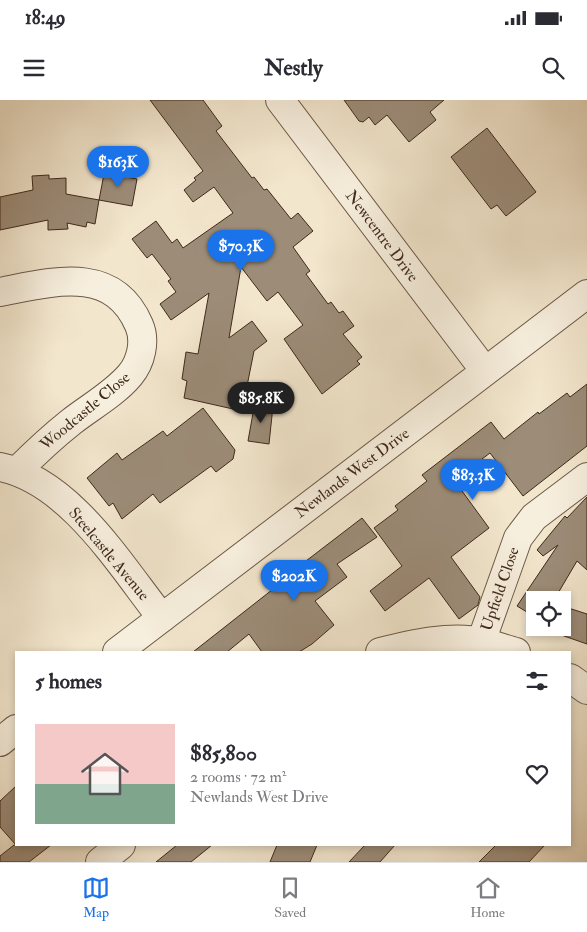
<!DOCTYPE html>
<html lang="en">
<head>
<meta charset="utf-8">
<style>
	:root { --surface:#fff; --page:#f2f2f3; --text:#2b2b33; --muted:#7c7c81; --line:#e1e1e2; --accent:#1a73e8 }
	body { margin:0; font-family:"IM FELL Double Pica",serif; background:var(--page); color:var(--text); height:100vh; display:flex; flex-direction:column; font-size:19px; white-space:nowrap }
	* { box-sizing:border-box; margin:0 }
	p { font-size:16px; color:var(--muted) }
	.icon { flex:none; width:28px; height:28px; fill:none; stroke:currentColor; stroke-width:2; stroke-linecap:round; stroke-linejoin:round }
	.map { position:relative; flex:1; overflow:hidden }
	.panel { position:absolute; left:15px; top:551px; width:556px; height:195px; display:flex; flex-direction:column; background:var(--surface); border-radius:0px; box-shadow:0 2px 8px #0003 }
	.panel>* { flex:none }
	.buttons { position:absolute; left:526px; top:491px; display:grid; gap:10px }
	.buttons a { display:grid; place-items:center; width:45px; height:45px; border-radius:0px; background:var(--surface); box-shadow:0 2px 8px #0003; font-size:25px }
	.price { position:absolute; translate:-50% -42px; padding:0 11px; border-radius:18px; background:var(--accent); color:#fff; font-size:16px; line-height:32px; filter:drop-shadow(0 1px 2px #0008) }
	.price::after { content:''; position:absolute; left:50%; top:30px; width:15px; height:11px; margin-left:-8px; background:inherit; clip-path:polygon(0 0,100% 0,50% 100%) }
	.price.current { background:#222; color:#fff }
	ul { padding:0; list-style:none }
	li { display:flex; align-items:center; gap:15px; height:125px; padding:0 20px }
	li span { display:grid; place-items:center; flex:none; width:140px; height:100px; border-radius:0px; color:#555 }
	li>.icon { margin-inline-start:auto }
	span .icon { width:60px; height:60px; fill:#fffc; stroke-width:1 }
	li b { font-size:21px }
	h2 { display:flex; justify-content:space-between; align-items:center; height:60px; padding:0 20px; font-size:21px }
	.status { display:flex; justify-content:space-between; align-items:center; height:35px; padding:0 25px; background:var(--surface); direction:ltr }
	.status svg { height:14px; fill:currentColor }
	header { display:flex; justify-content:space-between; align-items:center; height:65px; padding:0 20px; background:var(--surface); font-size:22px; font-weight:700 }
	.tabs { display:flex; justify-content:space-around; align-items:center; height:70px; border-top:1px solid var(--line); background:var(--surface); font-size:14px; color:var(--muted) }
	.tabs a { display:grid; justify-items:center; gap:2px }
	.tabs .current { color:var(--accent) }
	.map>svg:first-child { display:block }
	.building { fill:#9c8c78; stroke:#3f2a1b }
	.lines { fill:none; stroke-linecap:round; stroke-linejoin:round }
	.minor-casing { stroke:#6c5948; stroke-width:30 }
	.minor { stroke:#f7efde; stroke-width:28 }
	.labels { text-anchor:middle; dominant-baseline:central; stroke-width:4.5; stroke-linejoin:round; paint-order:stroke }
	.street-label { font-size:16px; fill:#3f2a1b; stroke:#f7efde }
</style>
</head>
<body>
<div class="status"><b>18:49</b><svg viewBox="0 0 49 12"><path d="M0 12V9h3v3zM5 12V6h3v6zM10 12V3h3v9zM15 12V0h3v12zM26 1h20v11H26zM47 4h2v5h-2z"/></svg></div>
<header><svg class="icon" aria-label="menu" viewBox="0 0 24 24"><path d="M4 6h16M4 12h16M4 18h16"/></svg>Nestly<svg class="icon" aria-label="search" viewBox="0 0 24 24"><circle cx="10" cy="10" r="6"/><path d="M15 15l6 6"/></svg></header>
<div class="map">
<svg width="587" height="762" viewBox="0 0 587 762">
	<rect width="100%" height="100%" fill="#f2e6cd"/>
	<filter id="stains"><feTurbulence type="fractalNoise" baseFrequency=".004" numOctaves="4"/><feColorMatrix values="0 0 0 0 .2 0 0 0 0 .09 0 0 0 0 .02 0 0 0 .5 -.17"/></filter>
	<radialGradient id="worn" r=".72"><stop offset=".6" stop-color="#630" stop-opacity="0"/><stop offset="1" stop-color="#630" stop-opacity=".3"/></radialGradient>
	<path class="building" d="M150 0H203L222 26 216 31 252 78 254 77 264 90 267 89 291 119 298 113 313 131 293 147 310 171 306 174 328 204 331 202 339 213 343 211 354 226 343 234 362 257 357 261 360 264 322 294 284 239 303 225 278 192 267 201 241 167 229 238 252 221 267 241 254 251 242 311 184 298 187 281 182 279 186 252 198 254 209 193 171 220 160 204 176 192 168 181 171 179 152 154 147 158 132 139 156 121 172 143 177 139 183 148 233 113 214 87 193 102 184 90 196 80 194 78 203 71Z
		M344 0H444L430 12 436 20 409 42 387 15 375 25 369 17 363 22 359 21Z
		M487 28 536 92 506 116 497 105 491 109 451 57Z
		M105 69 120 72V76L137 79 132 106 99 100Z
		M49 75V79L66 78V94L99 100 95 124 87 122 86 127 67 123 68 129 48 130V120L0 130V97L33 90 32 76Z
		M587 284V346L523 396 490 353 454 380 489 428 451 457 480 497 478 505 459 519 429 478 385 511 370 491 402 466 374 428 398 410 395 406 427 381 422 375 491 322 504 339 538 312 539 314 567 293 570 297Z
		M255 302 273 306 269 344 248 341Z
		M203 308 235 350 233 359 216 372 211 366 160 403 153 394 122 419 113 403 109 406 87 378 117 353 122 360 163 331 167 336Z
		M587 397V470L577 461 554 500H535V517L517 506 558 445 543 456 537 450 565 416 567 418Z
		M362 418 377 437 337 464 347 477 315 501 334 525 312 544 299 552H262L249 534 227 552H193L277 486 276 484Z
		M562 506 587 514V544L564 536 551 528H562Z
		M16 686V745L0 727V701Z
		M14 745H51L29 762H0V756Z
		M177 745H212L191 762H156Z
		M277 745H317L310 762H270Z
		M365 745H395L380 762H349Z
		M496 745H545L529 762H479Z"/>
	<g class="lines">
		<g class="minor-casing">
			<path id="minor" d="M280 0 485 271
				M0 192C52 182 113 164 139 225 146 241 141 262 130 275 114 294 90 307 71 322 52 337 34 354 17 371
				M0 367C70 381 120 465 162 518
				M481 542 518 438 534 417 587 377
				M117 552 587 194
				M380 552C412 544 450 535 483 542 494 545 505 549 516 552
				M570 578 587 590
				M0 642 16 629
				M100 762 121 745"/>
		</g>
		<use href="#minor" class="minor"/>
	</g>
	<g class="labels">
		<g class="street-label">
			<text transform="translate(382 136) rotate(53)">Newcentre Drive</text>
			<text transform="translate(85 311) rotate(-40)">Woodcastle Close</text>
			<text transform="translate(352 373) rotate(-37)">Newlands West Drive</text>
			<text transform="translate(109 454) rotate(50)">Steelcastle Avenue</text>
			<text transform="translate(500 489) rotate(-71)">Upfield Close</text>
		</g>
	</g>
	<rect width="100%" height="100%" filter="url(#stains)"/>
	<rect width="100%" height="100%" fill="url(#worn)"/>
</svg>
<div class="buttons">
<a><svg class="icon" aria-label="locate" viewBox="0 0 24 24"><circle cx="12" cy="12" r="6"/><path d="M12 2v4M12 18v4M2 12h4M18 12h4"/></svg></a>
</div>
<b class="price" style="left:118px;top:88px">$163K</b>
<b class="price" style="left:241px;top:172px">$70.3K</b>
<b class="price current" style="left:261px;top:324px">$85.8K</b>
<b class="price" style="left:473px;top:401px">$83.3K</b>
<b class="price" style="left:294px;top:502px">$202K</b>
<section class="panel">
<h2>5 homes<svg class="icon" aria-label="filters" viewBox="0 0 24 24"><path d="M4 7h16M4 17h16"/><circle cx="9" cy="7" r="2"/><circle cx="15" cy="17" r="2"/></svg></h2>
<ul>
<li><span style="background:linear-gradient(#f6c9c9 60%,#7fa58c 0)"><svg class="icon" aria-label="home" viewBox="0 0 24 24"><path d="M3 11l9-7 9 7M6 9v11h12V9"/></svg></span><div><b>$85,800</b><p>2 rooms · 72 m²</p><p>Newlands West Drive</p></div><svg class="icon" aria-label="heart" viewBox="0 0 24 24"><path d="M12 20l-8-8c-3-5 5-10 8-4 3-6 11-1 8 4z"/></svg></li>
</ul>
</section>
</div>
<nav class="tabs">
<a class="current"><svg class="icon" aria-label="map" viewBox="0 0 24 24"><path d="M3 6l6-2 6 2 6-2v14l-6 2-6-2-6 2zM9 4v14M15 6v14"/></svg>Map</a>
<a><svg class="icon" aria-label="saved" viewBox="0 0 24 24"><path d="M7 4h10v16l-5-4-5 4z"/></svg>Saved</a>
<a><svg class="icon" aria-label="home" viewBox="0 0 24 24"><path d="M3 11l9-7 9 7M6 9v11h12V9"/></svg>Home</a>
</nav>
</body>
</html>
